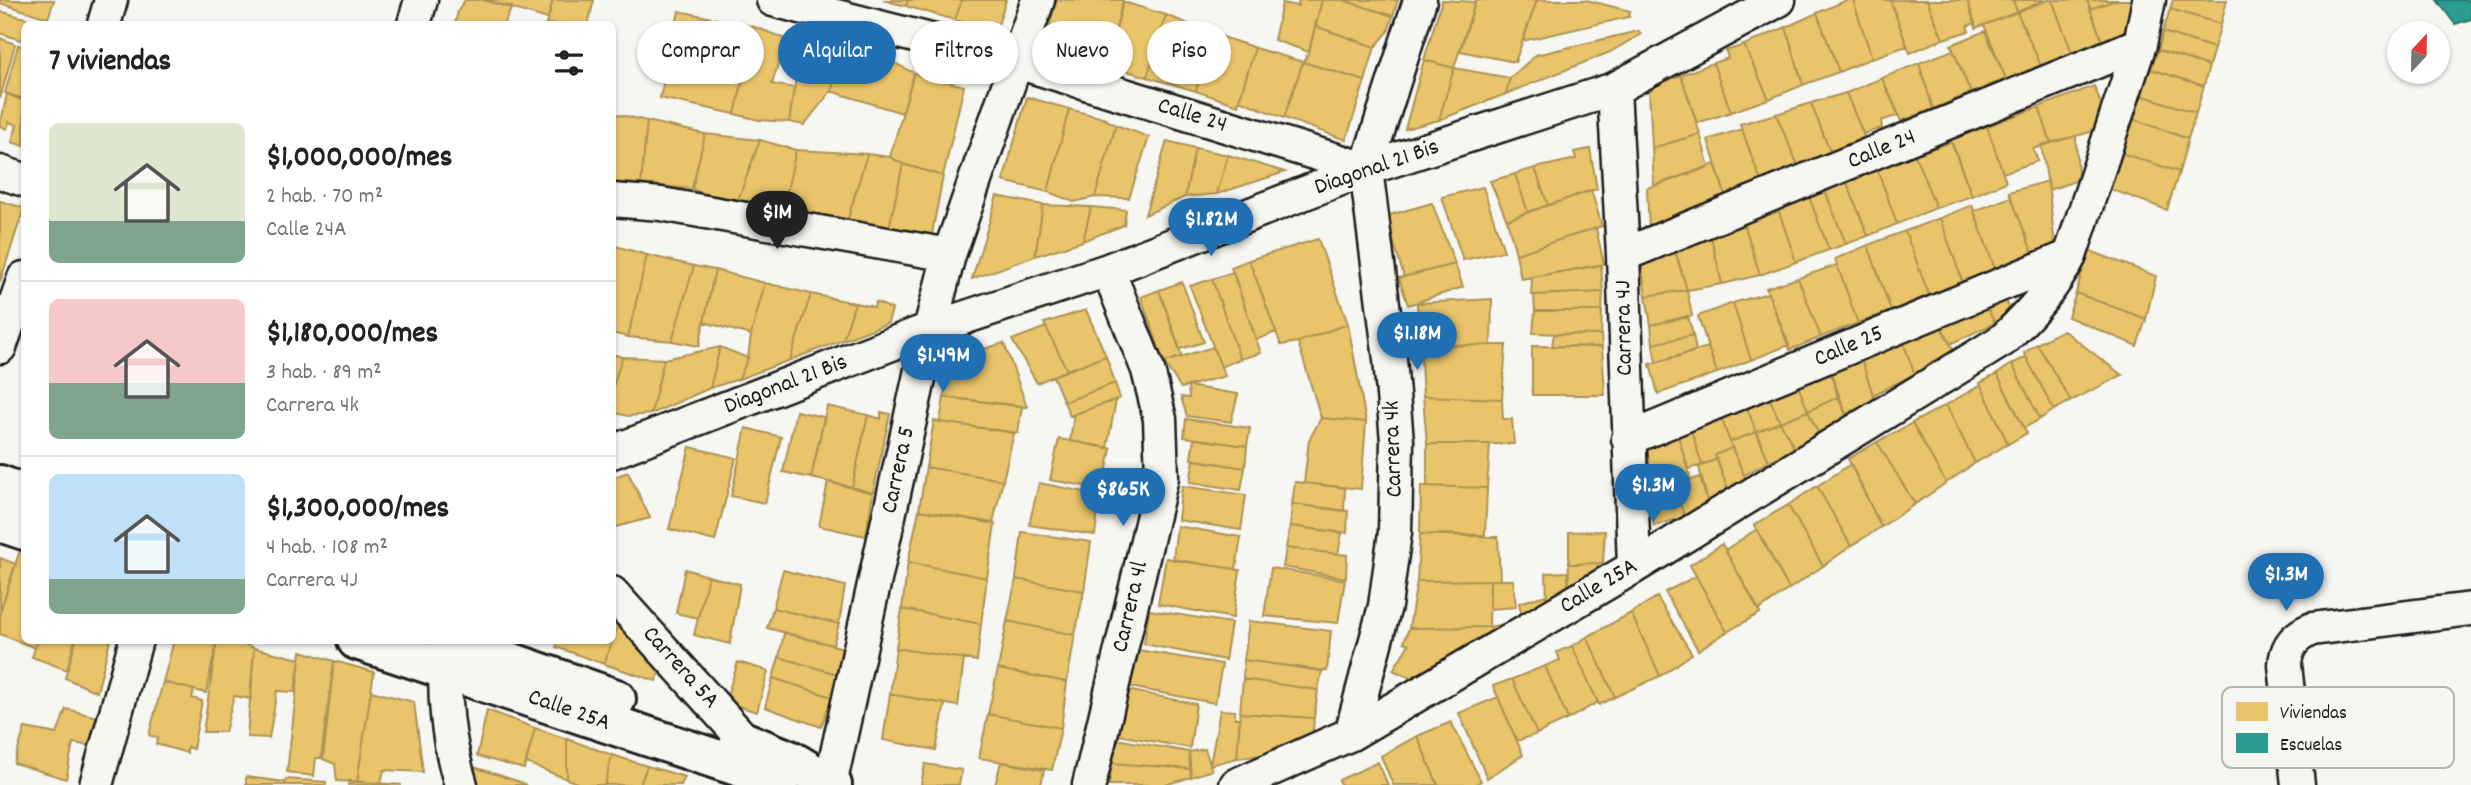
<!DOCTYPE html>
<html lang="es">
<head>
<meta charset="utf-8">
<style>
	:root { --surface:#fff; --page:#f6f6f6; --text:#222; --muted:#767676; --line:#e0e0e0; --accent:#1f6fb2 }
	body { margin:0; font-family:Dekko,sans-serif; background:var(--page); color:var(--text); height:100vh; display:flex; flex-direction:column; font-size:26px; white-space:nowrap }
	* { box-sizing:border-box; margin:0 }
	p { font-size:23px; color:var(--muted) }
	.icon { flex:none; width:38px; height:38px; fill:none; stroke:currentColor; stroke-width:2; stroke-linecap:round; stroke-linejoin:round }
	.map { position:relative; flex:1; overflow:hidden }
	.sheet { position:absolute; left:21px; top:21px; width:595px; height:623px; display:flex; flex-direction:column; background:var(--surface); border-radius:10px; box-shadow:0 2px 5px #0004 }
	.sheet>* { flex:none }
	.hud { position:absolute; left:637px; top:21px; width:665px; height:63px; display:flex; gap:14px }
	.needle { width:46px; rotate:22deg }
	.buttons { position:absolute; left:2387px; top:21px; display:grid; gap:14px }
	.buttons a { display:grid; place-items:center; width:63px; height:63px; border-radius:50%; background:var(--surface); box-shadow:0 2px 5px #0004; font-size:35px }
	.price { position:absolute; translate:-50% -60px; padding:0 16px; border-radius:24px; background:var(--accent); color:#fff; font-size:23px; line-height:46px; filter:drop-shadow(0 2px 4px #0008) }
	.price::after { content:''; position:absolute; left:50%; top:42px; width:21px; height:16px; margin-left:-10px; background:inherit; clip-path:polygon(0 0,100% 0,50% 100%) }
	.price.current { background:#222; color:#fff }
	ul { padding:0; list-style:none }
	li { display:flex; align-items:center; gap:21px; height:175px; padding:0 28px }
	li+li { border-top:2px solid var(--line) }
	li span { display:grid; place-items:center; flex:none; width:196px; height:140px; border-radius:10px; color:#555 }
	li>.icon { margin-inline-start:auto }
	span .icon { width:84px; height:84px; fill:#fffc; stroke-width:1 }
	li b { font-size:30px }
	h2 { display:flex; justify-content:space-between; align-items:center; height:84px; padding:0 28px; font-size:30px }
	.tag { padding:0 24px; border-radius:32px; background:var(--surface); box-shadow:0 2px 5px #0004; font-size:24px; line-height:63px }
	.tag.current { background:var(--accent); color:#fff }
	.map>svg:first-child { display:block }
	.homes { fill:#e9c46a; stroke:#ac9253; stroke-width:2 }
	.schools { fill:#2a9d8f; stroke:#26766c; stroke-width:2 }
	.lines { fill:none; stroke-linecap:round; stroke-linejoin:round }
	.street-casing { stroke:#1c1c1c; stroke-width:37 }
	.secondary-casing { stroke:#1c1c1c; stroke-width:44 }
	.street { stroke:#f6f6f2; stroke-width:32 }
	.secondary { stroke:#f6f6f2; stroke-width:38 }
	.labels { text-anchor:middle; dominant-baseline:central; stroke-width:7; stroke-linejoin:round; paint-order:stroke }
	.street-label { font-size:24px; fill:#1c1c1c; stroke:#f6f6f2 }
	.key { fill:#f6f6f2; stroke:#b5b5b2; stroke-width:2 }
	.key-label { font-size:19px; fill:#1c1c1c }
</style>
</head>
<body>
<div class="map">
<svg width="2471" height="785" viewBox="0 0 2471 785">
	<rect width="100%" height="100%" fill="#f6f6f2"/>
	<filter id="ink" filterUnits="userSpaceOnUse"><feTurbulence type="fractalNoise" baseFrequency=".0143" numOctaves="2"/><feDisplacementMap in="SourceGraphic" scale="14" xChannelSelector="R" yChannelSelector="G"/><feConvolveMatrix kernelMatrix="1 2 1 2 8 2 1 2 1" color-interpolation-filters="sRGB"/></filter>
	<g filter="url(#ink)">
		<path class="homes" d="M0 0H54L48 18 0 3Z
			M465 0H483L512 7 504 24H455L458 11Z
			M483 0H553L548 19Z
			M553 0H594L588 24H546Z
			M883 0H908L906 6Z
			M908 0H962L955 20 906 6Z
			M962 0H1006L996 31 955 20Z
			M1057 0H1123L1107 65 1044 45Z
			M1299 0H1322L1309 52 1274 40 1282 3 1298 6Z
			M1322 0H1343L1393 16 1388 32 1375 47 1315 26Z
			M1343 0H1398L1393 16Z
			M1442 0 1475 2 1454 68 1424 60Z
			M1476 0H1537L1515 62 1460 51Z
			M1537 0H1586L1630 11 1629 17 1523 41Z
			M1847 0H1853L1872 58 1839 72 1817 13Z
			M1853 0H1890L1907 46 1872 58Z
			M1890 0H1927L1943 39 1910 53Z
			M1927 0H1967L1975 23 1967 26 1969 31 1943 39Z
			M1967 0H2013L2017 12 1976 28Z
			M2013 0H2045L2017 12Z
			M2048 0H2052L2072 53 2041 66 2017 12Z
			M2052 0H2087L2103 43 2072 53Z
			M2087 0H2116L2090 9Z
			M2116 0H2135L2136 2 2122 37 2103 43 2090 9Z
			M2173 0H2227L2221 24 2170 9Z
			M1123 2 1166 15 1147 77 1107 65Z
			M2170 9 2221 24 2214 48 2163 32Z
			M0 11 45 24H24V41L0 33Z
			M679 11 755 27 735 114 660 98Z
			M2017 12 2041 66 2006 79 1984 25Z
			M1817 13 1839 72 1803 85 1786 27Z
			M1166 15 1211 33 1196 91 1147 77Z
			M1315 26 1375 47 1365 81 1303 62 1309 52Z
			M755 27 786 39 772 84 794 88 789 122 759 120 735 114Z
			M1786 27 1803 85 1769 99 1744 45Z
			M1639 31 1641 34 1610 52 1506 94 1510 78 1536 55Z
			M1985 31 2006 79 1971 93 1951 45Z
			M2163 32 2214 48 2209 66 2158 50Z
			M1211 33 1255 48 1238 105 1196 91Z
			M0 38 15 44 0 99Z
			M802 39 846 48 831 91 804 125 789 122Z
			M18 45 24 47V99L5 93Z
			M1744 45 1769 99 1731 112 1713 63 1728 58 1726 51Z
			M846 48 879 55 914 73 902 113 831 91Z
			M1255 48 1303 62 1284 118 1239 100Z
			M1953 50 1971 93 1933 109 1919 63Z
			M2158 50 2209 66 2204 86 2151 69Z
			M1424 60 1454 68 1439 120 1405 129Z
			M1303 62 1365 81 1346 140 1284 118Z
			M1713 63 1731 112 1697 123 1681 75Z
			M1919 63 1933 109 1901 121 1882 78Z
			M1454 68 1510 78 1506 94 1439 120Z
			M2151 69 2204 86 2196 113 2141 95Z
			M914 73 964 86 943 176 903 164 890 157Z
			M1681 75 1700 134 1652 148 1649 88Z
			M1882 78 1899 115 1881 121 1882 128 1863 134 1846 93Z
			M2094 86 2101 103 2094 131 2051 143 2039 107Z
			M1846 93 1865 138 1830 152 1811 103Z
			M7 94 24 101V146L12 142 17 125 9 122 7 129 0 126Z
			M2141 95 2196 113 2188 139 2133 119Z
			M1027 97 1069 109 1048 192 1003 181Z
			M1811 103 1832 156 1799 168 1776 114Z
			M2039 107 2051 143 2033 149 2038 161 2003 173 1987 126Z
			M1069 109 1103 118 1116 125 1095 197 1074 202 1048 192Z
			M612 113 647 121 641 184 612 182Z
			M1776 114 1799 168 1761 182 1740 124Z
			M2133 119 2188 139 2179 172 2121 153Z
			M647 121 705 134 692 189 641 184Z
			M1116 125 1149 137 1129 198 1095 197Z
			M1987 126 2006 182 1972 196 1951 140Z
			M1742 129 1761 182 1726 197 1708 140Z
			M705 134 760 140 738 200 715 199 692 189Z
			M1700 134 1709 167 1654 186 1652 148Z
			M2076 136 2078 180 2049 190 2041 145Z
			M760 140 796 150 782 214 758 211 738 200Z
			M1167 141 1195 148 1185 197 1145 215Z
			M1951 142 1972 196 1936 208 1915 155Z
			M1195 148 1228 155 1217 194 1185 197Z
			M1590 149 1597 189 1548 205 1535 168 1576 159 1574 152Z
			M796 150 867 154 846 225 782 214Z
			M2121 153 2179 172 2167 210 2110 189Z
			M867 154 890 157 903 164 888 233 846 225Z
			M1228 155 1285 172 1217 194Z
			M1915 155 1936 208 1897 224 1877 168Z
			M903 164 943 176 931 239 888 233Z
			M1715 164 1726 197 1649 229 1647 188Z
			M1535 168 1548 205 1528 212 1515 174Z
			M1877 168 1897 224 1868 236 1846 180Z
			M1515 174 1528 212 1507 220 1490 181Z
			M1846 180 1868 236 1846 244 1824 188Z
			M2048 181 2055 246 2033 254 2009 192Z
			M1483 187 1504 251 1463 260 1442 197Z
			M1824 188 1846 244 1829 250 1808 194Z
			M1591 190 1602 226 1516 254 1507 220Z
			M1808 194 1829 250 1796 262 1777 206Z
			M997 196 1043 205 1035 256 972 279Z
			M2011 197 2033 254 1995 269 1974 211Z
			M0 201 24 208 0 282Z
			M1432 203 1455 264 1404 277 1386 216Z
			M1043 205 1091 207 1083 241 1035 256Z
			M1972 205 1995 269 1963 283 1940 218Z
			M1777 206 1796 262 1760 275 1743 220Z
			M1091 207 1126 210 1124 225 1083 241Z
			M1940 218 1963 283 1929 295 1905 231Z
			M1743 220 1760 275 1722 284 1710 232Z
			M1596 228 1604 264 1521 279 1516 254Z
			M1905 231 1929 295 1891 311 1868 245Z
			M1710 232 1722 284 1687 290 1674 246Z
			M1318 239 1348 324 1298 342 1281 345 1249 260Z
			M612 245 647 255 628 337 612 333Z
			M1868 245 1891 311 1858 323 1835 259Z
			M1674 248 1687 290 1646 296 1640 257Z
			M2088 250 2156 276 2146 319 2076 293Z
			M647 255 694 266 672 341 628 337Z
			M1249 260 1276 332 1256 340 1231 267Z
			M1455 264 1463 287 1408 305 1399 278Z
			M1601 265 1603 292 1531 295 1532 277Z
			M1837 265 1858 323 1821 337 1798 278Z
			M694 266 715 270 699 346 672 341Z
			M715 270 765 283 751 335 704 322Z
			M1233 272 1261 353 1240 359 1212 279Z
			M1798 278 1821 337 1790 350 1766 288Z
			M1212 279 1240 359 1221 367 1190 286Z
			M1182 282 1204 342 1180 349 1159 290Z
			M765 283 811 294 790 360 739 379 748 358 751 335Z
			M1159 290 1182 357 1164 362 1141 297Z
			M1687 290 1692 316 1651 325 1646 296Z
			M1603 292 1602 311H1535L1534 295Z
			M1768 293 1789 345 1751 360 1733 303Z
			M2076 293 2146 319 2137 346 2068 317Z
			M811 294 855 303 843 340 790 360Z
			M2004 297 2013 315 1995 323 1986 306Z
			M1492 299 1491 345 1420 346 1417 303Z
			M876 302 892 309 888 323 843 340 855 303 874 307Z
			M1733 303 1751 360 1717 373 1698 316Z
			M1986 306 1995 323 1950 344 1940 325Z
			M1086 310 1106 356 1067 370 1044 323Z
			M1535 311H1602L1601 335 1533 333Z
			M1688 316 1693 335 1653 344 1651 325Z
			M1939 321 1955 353 1915 374 1901 337Z
			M1348 324 1366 422 1321 418 1298 342Z
			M1046 327 1067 370 1037 383 1012 340Z
			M2063 330 2097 356 2122 375 2071 401 2037 344Z
			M1554 334 1601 335 1602 347 1552 346Z
			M1693 335 1696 351 1656 363 1653 344Z
			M1901 337 1915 374 1873 395 1859 352Z
			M1004 343 1027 407 944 397 946 360Z
			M2037 344 2071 401 2054 410 2024 353Z
			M1491 345H1506L1502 399 1423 396 1420 346Z
			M1532 346 1602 347 1605 395H1532Z
			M720 347 710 388 651 414 664 359Z
			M720 347 748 358 739 379 710 388Z
			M1213 347 1225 376 1181 388 1164 362Z
			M1708 347 1717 373 1658 394 1650 364Z
			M1859 352 1875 401 1846 414 1828 365Z
			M612 354 622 357 612 391Z
			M1106 356 1115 383 1064 402 1053 376Z
			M622 357 664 359 651 414 628 416 612 412V391Z
			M2026 357 2054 410 2040 419 2012 364Z
			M2012 364 2040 419 2024 428 1997 374Z
			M1828 365 1838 397 1808 411 1795 378Z
			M1997 374 2027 433 2008 444 1980 383Z
			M1795 378 1808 411 1780 422 1766 390Z
			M1115 383 1120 398 1070 416 1064 402Z
			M1981 385 2008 444 1975 463 1946 405Z
			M1188 386 1238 394 1231 422 1187 416 1181 397 1189 398Z
			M1766 390 1780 422 1756 432 1745 401Z
			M1423 396 1502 399 1503 419H1512L1514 444H1427Z
			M944 397 1022 406 1018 433 940 422Z
			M1838 397 1849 422 1820 437 1808 411Z
			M1116 400 1107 448 1070 441 1074 414Z
			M1745 401 1756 432 1730 442 1718 409Z
			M1946 405 1975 463 1946 483 1912 423Z
			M827 406 868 415 852 487 811 478Z
			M1718 409 1732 448 1715 455 1717 459 1702 465 1689 423Z
			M796 411 824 417 811 478 783 472Z
			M1808 411 1820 437 1795 449 1780 422Z
			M881 412 890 414 873 493 852 487 868 415 881 419Z
			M1321 418 1366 422 1361 489 1304 483 1309 440Z
			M1186 419 1250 428 1247 446 1184 437Z
			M934 421 1014 433 1003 480 926 467Z
			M1780 422 1795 449 1769 461 1756 432Z
			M1689 423 1702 465 1688 469 1676 428Z
			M1912 423 1946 483 1915 504 1877 442Z
			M746 428 781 437 765 503 731 496Z
			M1756 432 1769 461 1744 475 1730 442Z
			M1677 433 1691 480 1653 492 1646 440Z
			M1059 439 1111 448 1103 489 1050 480Z
			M1194 439 1247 446 1245 468 1191 459Z
			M1877 442 1915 504 1881 527 1848 459Z
			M1427 444H1490L1487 488 1427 486Z
			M690 447 736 458 715 541 669 529Z
			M1732 448 1749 486 1730 496 1715 455Z
			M1717 459 1730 496 1709 507 1699 467Z
			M1194 460 1245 468 1241 490 1190 482Z
			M1851 464 1881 527 1851 546 1817 486Z
			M926 467 1003 480 993 523 919 510Z
			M628 472 650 518 612 528V478Z
			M1700 477 1709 507 1685 517 1673 486Z
			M828 482 873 493 866 536 819 526Z
			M1295 482 1345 488 1344 511 1292 504Z
			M1039 483 1100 495 1095 535 1029 525Z
			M1182 486 1246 495 1241 530 1178 520Z
			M1421 486 1487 488 1485 535 1420 534Z
			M1673 486 1685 517 1654 526 1648 493Z
			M1817 486 1851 546 1823 566 1788 505Z
			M1292 504 1348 511 1347 533 1290 526Z
			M1788 505 1823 566 1789 589 1754 525Z
			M919 510 995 524 987 578 908 562Z
			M1177 526 1241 537 1236 569 1173 560Z
			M1290 526 1342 533 1338 554 1286 548Z
			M1757 529 1789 589 1759 610 1725 550Z
			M1605 531 1603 563 1569 564V532Z
			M1022 532 1091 542 1084 591 1016 579Z
			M1420 534 1498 537 1500 580 1417 581Z
			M1722 544 1760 613 1727 632 1690 565Z
			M1286 548 1347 555 1346 578 1283 567Z
			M20 550 24 551V640H38L35 648 0 634V612Z
			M0 558 16 564 0 612Z
			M1166 558 1240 570 1233 618 1158 604Z
			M908 562 987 578 981 624 902 609Z
			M1603 563 1604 581 1568 594 1569 564Z
			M1271 568 1345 580 1338 623 1264 616Z
			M685 569 708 576 698 618 676 613Z
			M783 570 845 586 839 624 773 608Z
			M1568 572V599L1547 602 1546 573Z
			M708 576 740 584 730 644 694 635Z
			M1696 576 1727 632 1698 650 1665 592Z
			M1016 579 1084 591 1075 635 1007 621Z
			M1490 580 1489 627 1409 628 1417 581Z
			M1490 580H1513L1516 607 1490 609Z
			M1546 595 1548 610 1523 620 1519 603Z
			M1657 597 1692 654 1660 676 1631 613Z
			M773 608 839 624 833 645 767 628Z
			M902 609 981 624 977 661 896 648Z
			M1149 610 1231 623 1225 660 1144 644Z
			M612 613 620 620 604 664 556 647 558 640H612Z
			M1631 613 1660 676 1615 697 1587 637Z
			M620 620 665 657 656 681 604 664Z
			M1523 620 1417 681 1393 670 1409 644 1404 642 1409 628 1489 627Z
			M1007 621 1075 635 1067 682 998 669Z
			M1249 621 1331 631 1327 671 1244 660Z
			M784 633 844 648 837 674 779 657Z
			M1587 637 1615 697 1599 705 1572 646Z
			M38 640H75L67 670 32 657Z
			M76 640H110L97 692 65 678Z
			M174 640H217L206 693 163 682Z
			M217 640H233L254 648 251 699 234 696 225 732H203Z
			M1572 646 1598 702 1568 719 1545 666 1560 660 1557 652Z
			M254 648 300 659 295 692 277 691 269 738 247 737Z
			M896 648 964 659 958 706 890 694Z
			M1138 650 1222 664 1215 703 1130 687Z
			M301 651 334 661 321 758H316L314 776 287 772Z
			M779 657 837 674 832 697 773 678Z
			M1244 660 1322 671 1318 690 1243 679Z
			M334 661 374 672 357 782 337 781 335 764 323 759Z
			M738 662 768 671 757 712 725 702Z
			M1545 666 1568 719 1537 734 1512 679Z
			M998 669 1067 682 1061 728 988 714Z
			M773 678 832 697 821 727 765 707Z
			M1243 679 1318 690 1314 718 1240 713Z
			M1512 679 1537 734 1517 741 1493 686Z
			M163 682 194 690 192 698 202 701 193 749 187 747V753L156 744 158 738 149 735Z
			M1122 689 1196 704 1190 748 1113 734Z
			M371 691 414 702 423 772 384 770 381 783 357 782Z
			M890 694 945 704 936 750 883 740Z
			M1498 697 1523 755 1487 778 1459 713Z
			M66 709 97 717 91 746 73 743 66 779 14 763 25 728 57 734Z
			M487 710 535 728 524 769 477 756Z
			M1220 710 1235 711V718H1240L1237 758 1210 765Z
			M1240 713 1314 718 1312 742 1278 746 1279 753 1237 758Z
			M988 714 1061 728 1052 770 979 758Z
			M1451 722 1481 781 1474 785H1438L1417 736Z
			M535 728 567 739V779L526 763Z
			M1417 736 1438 785H1393L1381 756Z
			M567 739 612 755 605 785H582L567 779Z
			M1116 739 1189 752 1190 769 1112 763Z
			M1205 749 1212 770 1191 777 1189 752Z
			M612 755 647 766 640 785H605Z
			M1001 762 1044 770 1041 785H995Z
			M1378 762 1388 785H1341L1339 780Z
			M1112 763 1190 769 1191 777 1165 785H1109Z
			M925 764 962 770 959 785H921Z
			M471 766 520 782 526 785H475Z
			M647 766 685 777 681 785H640Z
			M246 777 285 782V785H246Z
			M286 779 326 782V785H285Z
			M349 781 402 785H348Z"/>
		<path class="schools" d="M2437 0H2471V19L2455 24Z"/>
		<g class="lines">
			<g class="street-casing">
				<path id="street" d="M773 0 1017 62 1366 169
					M104 24 111 0
					M414 24 421 0
					M1614 89 1623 255 1634 567
					M0 172 24 180
					M612 200 661 204 949 255
					M1623 255 2140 44
					M0 347 24 278
					M1628 439 2070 256
					M612 452 930 329 1108 270 1366 169 1614 89 1779 0
					M612 593 747 743
					M447 649C442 693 448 743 461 785
					M1351 734 1385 606 1395 532 1397 441 1390 359 1366 169 1420 0
					M96 785 136 640
					M830 785 930 329 949 255 1038 0
					M1089 785 1162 477 1160 419 1148 370 1108 270
					M1236 785 1351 734 1634 567 2003 340C2030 314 2053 289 2070 256L2140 44 2149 0
					M2298 785 2285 665C2286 646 2295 636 2312 629L2471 609"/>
			</g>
			<g class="secondary-casing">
				<path id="secondary" d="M0 485 24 494
					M0 522 24 530
					M357 640 746 769 779 785
					M447 640 616 699
					M740 740 792 761 832 785"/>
			</g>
			<use href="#street" class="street"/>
			<use href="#secondary" class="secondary"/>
		</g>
	</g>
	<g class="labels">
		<g class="street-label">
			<text transform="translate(1192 116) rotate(17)">Calle 24</text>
			<text transform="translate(1882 150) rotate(-22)">Calle 24</text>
			<text transform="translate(1377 168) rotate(-19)">Diagonal 21 Bis</text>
			<text transform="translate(1625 328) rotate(-91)">Carrera 4J</text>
			<text transform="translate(1849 347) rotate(-23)">Calle 25</text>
			<text transform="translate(786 385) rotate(-21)">Diagonal 21 Bis</text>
			<text transform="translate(1394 449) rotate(-92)">Carrera 4k</text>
			<text transform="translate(899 470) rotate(-78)">Carrera 5</text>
			<text transform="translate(1599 587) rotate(-31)">Calle 25A</text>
			<text transform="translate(1131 607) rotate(-77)">Carrera 4l</text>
			<text transform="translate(680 668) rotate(48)">Carrera 5A</text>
			<text transform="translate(569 711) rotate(19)">Calle 25A</text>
		</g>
	</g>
	<rect x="2222" y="687" width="232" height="81" rx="10" class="key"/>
	<rect x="2236" y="702" width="32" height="19" fill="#e9c46a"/>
	<rect x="2236" y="733" width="32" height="20" fill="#2a9d8f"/>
	<g class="key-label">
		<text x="2280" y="718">Viviendas</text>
		<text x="2280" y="750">Escuelas</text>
	</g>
</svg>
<div class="buttons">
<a><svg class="needle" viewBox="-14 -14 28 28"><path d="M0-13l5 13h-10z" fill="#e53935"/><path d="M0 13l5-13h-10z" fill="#767676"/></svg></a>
</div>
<b class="price current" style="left:777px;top:251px">$1M</b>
<b class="price" style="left:1211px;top:258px">$1.82M</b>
<b class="price" style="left:1417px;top:372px">$1.18M</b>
<b class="price" style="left:943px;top:394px">$1.49M</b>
<b class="price" style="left:1653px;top:524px">$1.3M</b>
<b class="price" style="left:1123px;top:528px">$865K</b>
<b class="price" style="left:2286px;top:613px">$1.3M</b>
<div class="hud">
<a class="tag">Comprar</a>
<a class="tag current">Alquilar</a>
<a class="tag">Filtros</a>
<a class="tag">Nuevo</a>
<a class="tag">Piso</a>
</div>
<section class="sheet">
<h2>7 viviendas<svg class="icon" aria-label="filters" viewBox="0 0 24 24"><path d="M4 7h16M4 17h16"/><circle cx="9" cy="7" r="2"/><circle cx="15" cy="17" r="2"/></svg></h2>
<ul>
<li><span style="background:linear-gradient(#dfe7d0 70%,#7fa58c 0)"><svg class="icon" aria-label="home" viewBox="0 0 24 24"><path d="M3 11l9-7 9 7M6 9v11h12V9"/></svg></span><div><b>$1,000,000/mes</b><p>2 hab. · 70 m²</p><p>Calle 24A</p></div></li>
<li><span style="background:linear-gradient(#f6c9c9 60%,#7fa58c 0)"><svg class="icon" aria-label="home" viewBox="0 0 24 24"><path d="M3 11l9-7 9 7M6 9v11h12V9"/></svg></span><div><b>$1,180,000/mes</b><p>3 hab. · 89 m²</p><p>Carrera 4k</p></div></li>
<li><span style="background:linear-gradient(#bfe0f5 75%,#7fa58c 0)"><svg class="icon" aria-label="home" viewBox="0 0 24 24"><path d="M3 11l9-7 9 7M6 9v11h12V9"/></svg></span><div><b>$1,300,000/mes</b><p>4 hab. · 108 m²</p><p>Carrera 4J</p></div></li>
</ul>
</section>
</div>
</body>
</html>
